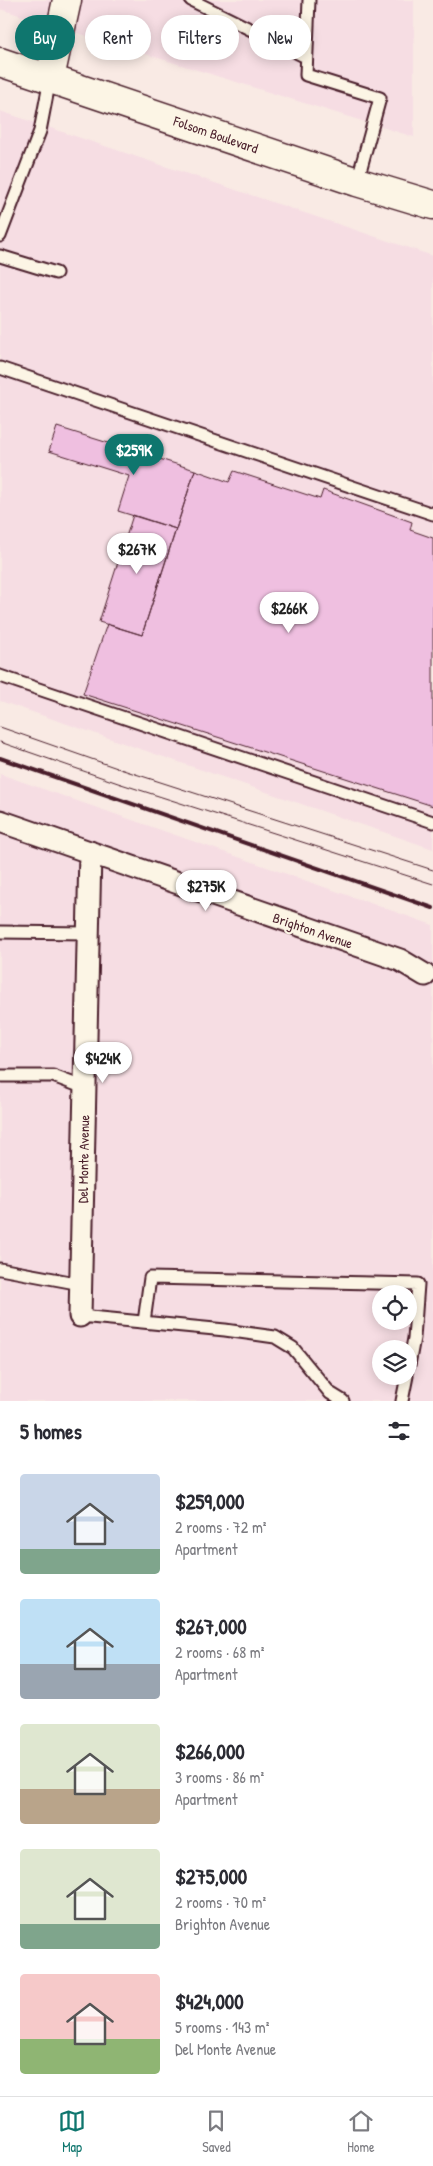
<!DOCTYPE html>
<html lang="en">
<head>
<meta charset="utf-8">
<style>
	:root { --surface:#fff; --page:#f2f2f3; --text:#2b2b33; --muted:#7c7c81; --line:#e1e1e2; --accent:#0f766e }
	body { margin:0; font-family:"Patrick Hand",sans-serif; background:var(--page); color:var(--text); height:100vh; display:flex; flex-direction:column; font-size:19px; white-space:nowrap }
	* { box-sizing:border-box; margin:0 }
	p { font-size:16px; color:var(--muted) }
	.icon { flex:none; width:28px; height:28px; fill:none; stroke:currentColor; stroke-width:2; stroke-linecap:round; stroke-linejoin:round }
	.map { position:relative; height:1401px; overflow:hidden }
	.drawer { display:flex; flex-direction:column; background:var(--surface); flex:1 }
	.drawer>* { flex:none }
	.top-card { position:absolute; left:15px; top:15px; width:404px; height:45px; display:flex; gap:10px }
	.fabs { position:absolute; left:372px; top:1285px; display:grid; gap:10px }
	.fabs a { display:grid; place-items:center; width:45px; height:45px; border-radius:50%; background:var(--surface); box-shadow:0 2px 12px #0003; font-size:25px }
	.price { position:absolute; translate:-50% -42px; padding:0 11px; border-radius:18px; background:#fff; color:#222; font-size:16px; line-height:32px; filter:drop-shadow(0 1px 2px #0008) }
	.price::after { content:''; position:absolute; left:50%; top:30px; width:15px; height:11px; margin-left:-8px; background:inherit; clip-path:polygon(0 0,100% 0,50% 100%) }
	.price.current { background:var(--accent); color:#fff }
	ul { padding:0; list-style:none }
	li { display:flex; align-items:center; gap:15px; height:125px; padding:0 20px }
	li span { display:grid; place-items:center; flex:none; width:140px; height:100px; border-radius:5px; color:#555 }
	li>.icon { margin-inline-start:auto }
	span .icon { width:60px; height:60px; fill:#fffc; stroke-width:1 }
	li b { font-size:21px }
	h2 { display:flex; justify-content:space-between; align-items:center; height:60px; padding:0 20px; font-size:21px }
	.tag { padding:0 18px; border-radius:22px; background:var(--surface); box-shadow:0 2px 12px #0003; font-size:18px; line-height:45px }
	.tag.current { background:var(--accent); color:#fff }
	.menu { display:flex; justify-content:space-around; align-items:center; height:70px; border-top:1px solid var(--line); background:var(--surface); font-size:14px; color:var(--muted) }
	.menu a { display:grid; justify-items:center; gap:2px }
	.menu .current { color:var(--accent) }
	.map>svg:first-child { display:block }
	.built { fill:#f6dde3; fill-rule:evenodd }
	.building { fill:#efbfe0; stroke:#4a1f2b }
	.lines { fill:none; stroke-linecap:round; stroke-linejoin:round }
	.lane-casing { stroke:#4a1f2b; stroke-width:15 }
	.street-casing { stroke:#4a1f2b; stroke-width:25 }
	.secondary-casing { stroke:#4a1f2b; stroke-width:31 }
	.primary-casing { stroke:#4a1f2b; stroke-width:31 }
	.lane { stroke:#fcf5e5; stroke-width:11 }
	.street { stroke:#fcf5e5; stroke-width:21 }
	.secondary { stroke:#fcf5e5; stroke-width:28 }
	.primary { stroke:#fcf5e5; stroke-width:28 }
	.tram { stroke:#4a1f2b; stroke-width:1 }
	.rail { stroke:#4a1f2b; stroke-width:4 }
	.labels { text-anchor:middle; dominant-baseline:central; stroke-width:4.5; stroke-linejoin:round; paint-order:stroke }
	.street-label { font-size:14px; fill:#4a1f2b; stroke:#fcf5e5 }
</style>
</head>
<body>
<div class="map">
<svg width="433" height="1401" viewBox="0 0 433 1401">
	<rect width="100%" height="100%" fill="#f9eae4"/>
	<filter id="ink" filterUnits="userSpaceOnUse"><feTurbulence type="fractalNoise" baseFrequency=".02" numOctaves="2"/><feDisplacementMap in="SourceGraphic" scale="10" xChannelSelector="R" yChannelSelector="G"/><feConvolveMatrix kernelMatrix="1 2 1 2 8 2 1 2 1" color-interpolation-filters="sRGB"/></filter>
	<g filter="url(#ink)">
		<path class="built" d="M0 0H414V137L0 9Z
			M0 111 433 256V849L0 701Z
			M0 774 433 925V1401H0ZM381 1294H409V1321H381ZM381 1349H409V1376H381Z"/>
		<path class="building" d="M57 427 195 470 176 529 118 511 129 476 49 451Z
			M195 470 229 482 234 471 320 499 323 490 412 522 410 530 433 538V806L83 694 107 624 142 635Z
			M133 515 176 529 142 635 99 622Z"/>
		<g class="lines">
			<g class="lane-casing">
				<path id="lane" d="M191 0 306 57
					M309 0 306 75 380 98 357 182
					M0 236 40 131 50 79
					M0 256 56 273
					M0 368 433 514
					M0 676 433 822
					M0 932 88 933
					M0 1076H53L85 1088
					M0 1269 81 1284
					M80 1316 225 1330 275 1337 293 1348 330 1393 343 1401
					M144 1322 150 1278 418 1284 414 1338 409 1365
					M402 1401 407 1376"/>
			</g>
			<g class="street-casing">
				<path id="street" d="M0 821 400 960 425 975
					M80 1316 90 852"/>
			</g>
			<g class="secondary-casing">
				<path id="secondary" d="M50 78 67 0"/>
			</g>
			<g class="primary-casing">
				<path id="primary" d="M0 62 357 182 433 205"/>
			</g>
			<use href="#lane" class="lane"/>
			<use href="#street" class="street"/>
			<use href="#secondary" class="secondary"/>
			<use href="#primary" class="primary"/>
			<path class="tram" d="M0 727 120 769 433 870
				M0 742 118 783 433 884"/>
			<path class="rail" d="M0 758 433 908"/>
		</g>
	</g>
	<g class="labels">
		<g class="street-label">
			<text transform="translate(216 134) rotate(19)">Folsom Boulevard</text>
			<text transform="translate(313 930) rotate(19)">Brighton Avenue</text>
			<text transform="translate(83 1159) rotate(-89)">Del Monte Avenue</text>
		</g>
	</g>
</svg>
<div class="fabs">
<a><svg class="icon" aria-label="locate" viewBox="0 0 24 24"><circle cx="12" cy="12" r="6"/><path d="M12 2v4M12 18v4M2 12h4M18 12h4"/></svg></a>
<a><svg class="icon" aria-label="layers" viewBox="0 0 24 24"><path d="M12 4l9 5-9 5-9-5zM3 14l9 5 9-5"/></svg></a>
</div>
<b class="price current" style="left:134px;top:476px">$259K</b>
<b class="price" style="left:137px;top:575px">$267K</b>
<b class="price" style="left:289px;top:634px">$266K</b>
<b class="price" style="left:206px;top:912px">$275K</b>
<b class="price" style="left:103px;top:1084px">$424K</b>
<div class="top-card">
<a class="tag current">Buy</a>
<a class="tag">Rent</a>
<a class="tag">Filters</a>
<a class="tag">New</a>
</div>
</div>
<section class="drawer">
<h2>5 homes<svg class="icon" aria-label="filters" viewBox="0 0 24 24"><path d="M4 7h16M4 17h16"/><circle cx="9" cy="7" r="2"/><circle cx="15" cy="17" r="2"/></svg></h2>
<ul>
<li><span style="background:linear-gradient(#c9d6e8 75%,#7fa58c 0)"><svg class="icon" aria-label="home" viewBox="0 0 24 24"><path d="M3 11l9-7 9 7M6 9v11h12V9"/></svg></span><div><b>$259,000</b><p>2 rooms · 72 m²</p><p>Apartment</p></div></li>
<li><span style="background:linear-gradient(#bfe0f5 65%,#9aa5b1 0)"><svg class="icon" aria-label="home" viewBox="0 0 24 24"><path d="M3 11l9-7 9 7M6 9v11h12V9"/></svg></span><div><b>$267,000</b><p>2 rooms · 68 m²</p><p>Apartment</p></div></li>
<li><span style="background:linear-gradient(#dfe7d0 65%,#b9a48a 0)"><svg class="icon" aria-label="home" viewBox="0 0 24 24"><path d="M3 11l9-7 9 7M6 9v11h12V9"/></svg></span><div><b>$266,000</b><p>3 rooms · 86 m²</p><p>Apartment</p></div></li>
<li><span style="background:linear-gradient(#dfe7d0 75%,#7fa58c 0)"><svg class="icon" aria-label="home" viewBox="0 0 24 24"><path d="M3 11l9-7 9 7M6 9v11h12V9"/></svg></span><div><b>$275,000</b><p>2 rooms · 70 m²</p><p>Brighton Avenue</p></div></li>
<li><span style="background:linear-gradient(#f6c9c9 65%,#8fb573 0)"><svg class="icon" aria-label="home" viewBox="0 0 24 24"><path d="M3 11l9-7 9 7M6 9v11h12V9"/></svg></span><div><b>$424,000</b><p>5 rooms · 143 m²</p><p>Del Monte Avenue</p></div></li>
</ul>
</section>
<nav class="menu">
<a class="current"><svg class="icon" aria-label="map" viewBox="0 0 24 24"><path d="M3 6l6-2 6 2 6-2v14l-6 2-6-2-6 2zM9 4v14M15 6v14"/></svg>Map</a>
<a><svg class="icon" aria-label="saved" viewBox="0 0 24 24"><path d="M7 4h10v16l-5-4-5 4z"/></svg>Saved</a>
<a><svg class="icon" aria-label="home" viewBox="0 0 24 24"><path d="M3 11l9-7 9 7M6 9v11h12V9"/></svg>Home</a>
</nav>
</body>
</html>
